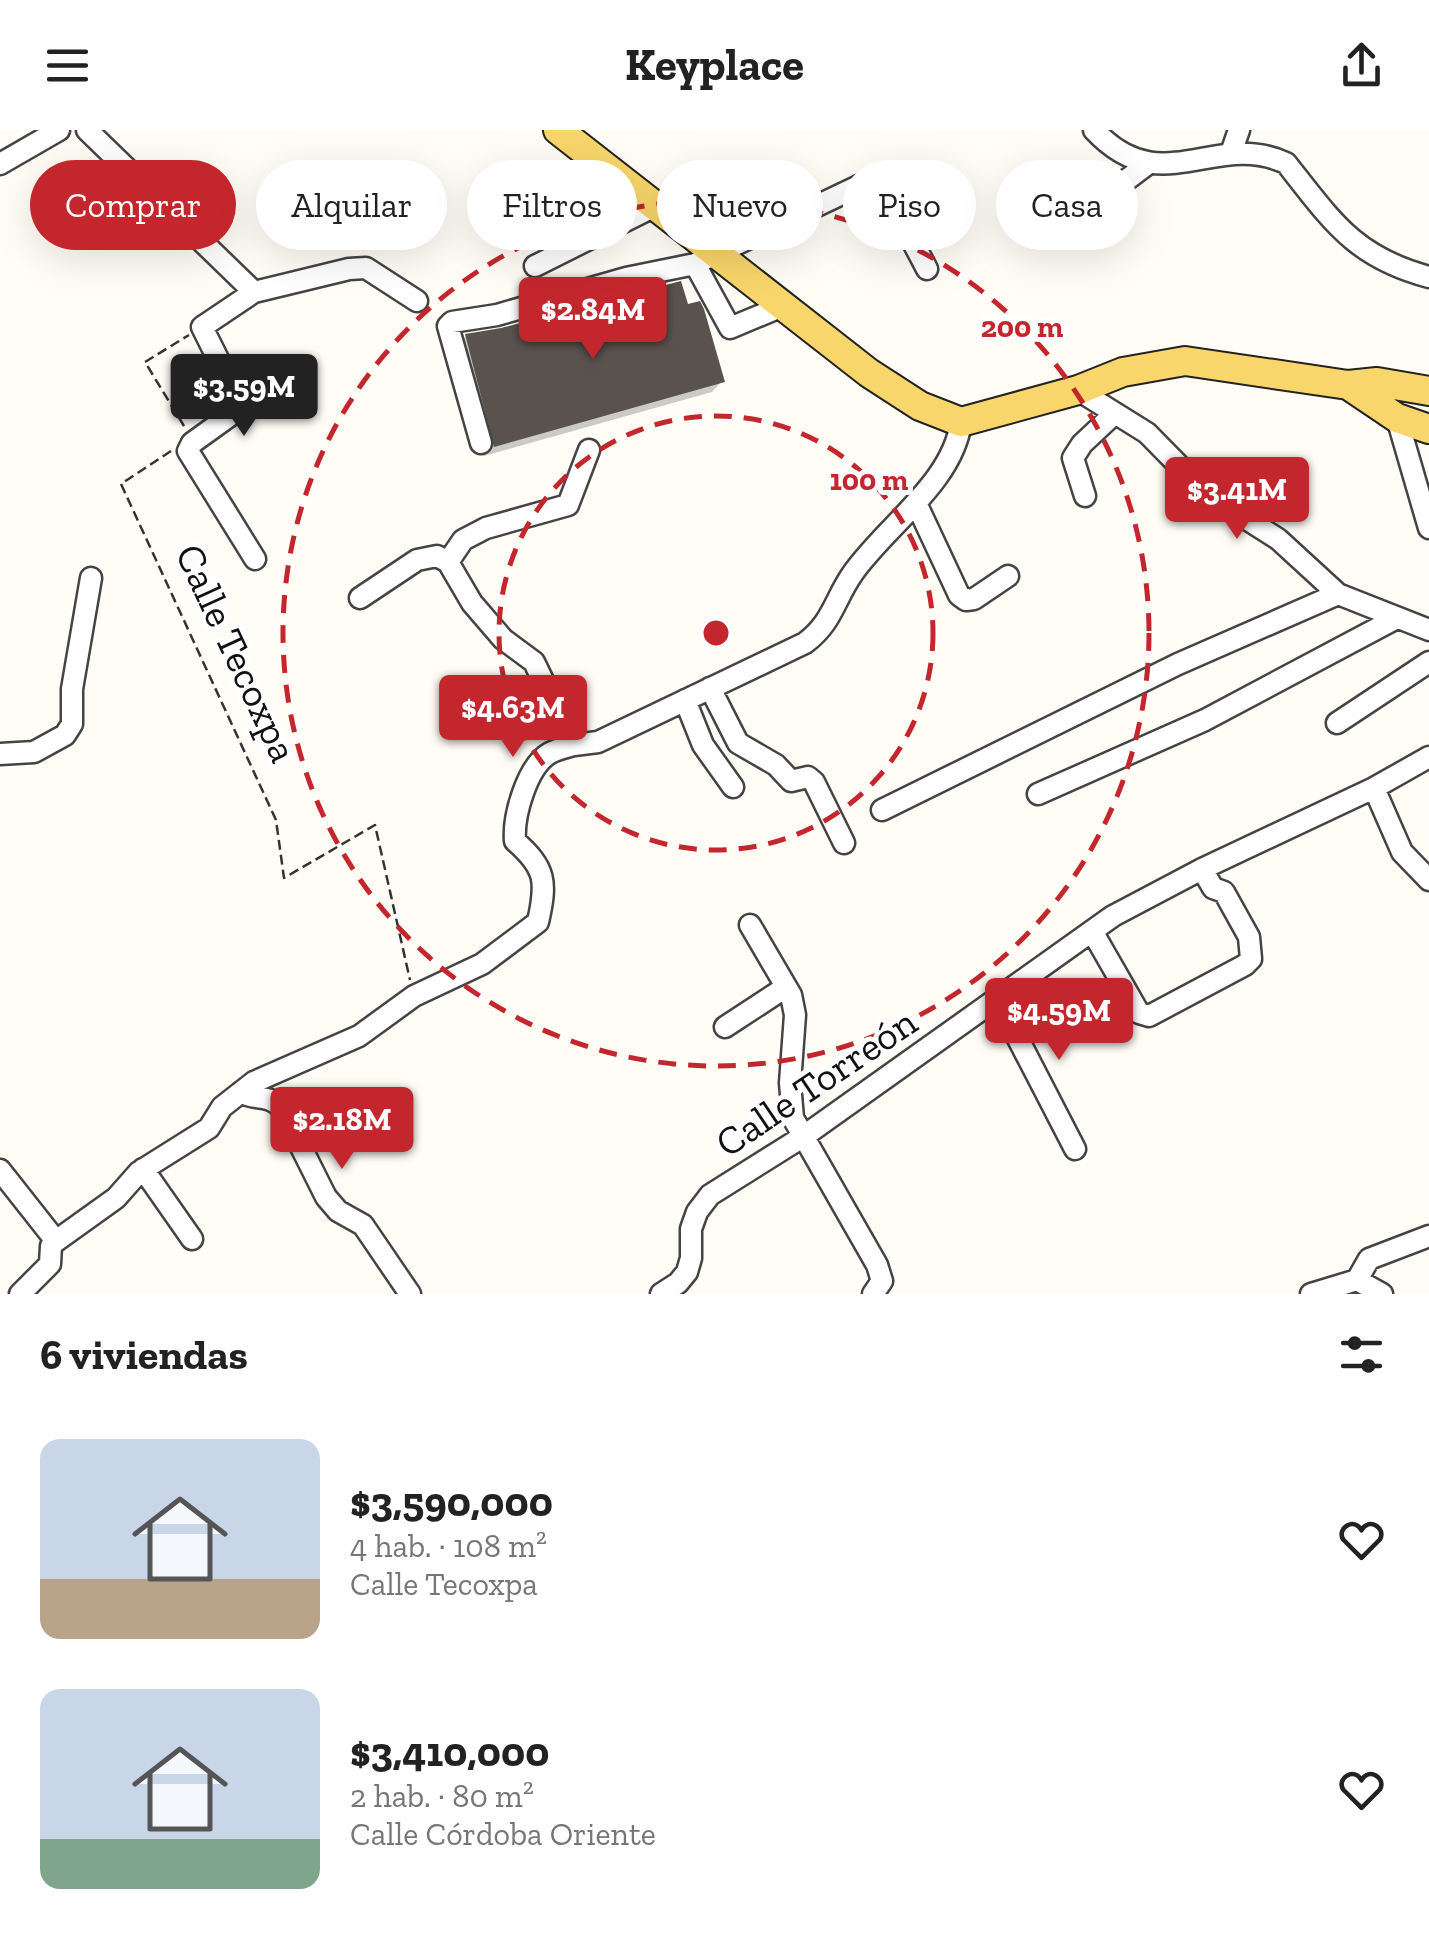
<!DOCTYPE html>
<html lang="es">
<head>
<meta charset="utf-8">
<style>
	:root { --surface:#fff; --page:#f2f2f2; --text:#222; --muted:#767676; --accent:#c4262e }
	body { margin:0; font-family:"Zilla Slab",serif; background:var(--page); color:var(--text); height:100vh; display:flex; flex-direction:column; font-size:38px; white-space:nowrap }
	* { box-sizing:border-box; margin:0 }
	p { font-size:32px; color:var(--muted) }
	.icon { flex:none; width:55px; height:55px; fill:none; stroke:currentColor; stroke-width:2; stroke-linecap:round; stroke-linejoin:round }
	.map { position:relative; height:1164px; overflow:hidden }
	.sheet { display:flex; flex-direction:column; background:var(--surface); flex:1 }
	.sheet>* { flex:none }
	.top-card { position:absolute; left:30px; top:30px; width:1370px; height:90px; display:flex; gap:20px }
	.price { position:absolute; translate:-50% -85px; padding:0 22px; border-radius:10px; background:var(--accent); color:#fff; font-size:32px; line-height:65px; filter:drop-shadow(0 2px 5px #0008) }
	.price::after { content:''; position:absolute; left:50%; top:60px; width:30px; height:22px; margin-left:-15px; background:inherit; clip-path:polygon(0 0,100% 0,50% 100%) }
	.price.current { background:#222; color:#fff }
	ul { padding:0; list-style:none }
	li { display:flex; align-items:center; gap:30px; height:250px; padding:0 40px }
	li span { display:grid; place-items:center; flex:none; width:280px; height:200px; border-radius:20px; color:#555 }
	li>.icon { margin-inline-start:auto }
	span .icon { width:120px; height:120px; fill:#fffc; stroke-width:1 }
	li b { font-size:42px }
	h2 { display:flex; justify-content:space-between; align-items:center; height:120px; padding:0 40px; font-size:42px }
	.chip { padding:0 35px; border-radius:45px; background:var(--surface); box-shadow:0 10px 40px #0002; font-size:35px; line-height:90px }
	.chip.current { background:var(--accent); color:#fff }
	header { display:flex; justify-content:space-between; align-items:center; height:130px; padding:0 40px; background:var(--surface); font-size:45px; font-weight:800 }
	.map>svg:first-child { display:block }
	.shadow { fill:#0003 }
	.building { fill:#5a524d }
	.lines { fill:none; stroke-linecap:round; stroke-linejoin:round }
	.minor-casing { stroke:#444; stroke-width:25 }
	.major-casing { stroke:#222; stroke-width:32 }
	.path { stroke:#333; stroke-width:2.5; stroke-dasharray:10 5; stroke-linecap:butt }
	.minor { stroke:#fff; stroke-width:20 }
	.major { stroke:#f9d66b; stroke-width:28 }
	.ring { fill:none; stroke:#c4262e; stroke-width:5; stroke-dasharray:18 12 }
	.labels { text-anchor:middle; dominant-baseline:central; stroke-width:10; stroke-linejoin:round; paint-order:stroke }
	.street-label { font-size:40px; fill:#111; stroke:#fff }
	.centre { fill:#c4262e; stroke:#fff; stroke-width:5 }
	.ring-label { font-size:30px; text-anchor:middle; font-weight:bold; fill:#c4262e; stroke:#fff; stroke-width:10; stroke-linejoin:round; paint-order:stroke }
</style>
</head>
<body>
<header><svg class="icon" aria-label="menu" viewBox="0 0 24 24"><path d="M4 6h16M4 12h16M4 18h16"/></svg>Keyplace<svg class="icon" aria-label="share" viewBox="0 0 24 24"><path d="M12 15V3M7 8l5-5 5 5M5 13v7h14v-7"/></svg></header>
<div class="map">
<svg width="1429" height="1164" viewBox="0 0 1429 1164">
	<rect width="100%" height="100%" fill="#fffdf5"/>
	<path class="shadow" d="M686 177 722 251 712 262 484 326 455 217 466 206Z"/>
	<path class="building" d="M681 151 688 174 700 171 704 179 725 252 494 317 465 204 501 198Z"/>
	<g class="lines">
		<g class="minor-casing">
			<path id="minor" d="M87 0 254 162
				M1094 0C1161 72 1214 0 1286 33 1332 91 1354 127 1429 147
				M1232 20 1239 0
				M0 34 59 0
				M1028 96 1125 51 1149 33
				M535 136 657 75
				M785 175 730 198 695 134 869 51 887 63 927 139
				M1078 260 1147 303 1207 364 1278 409 1338 464 1429 500
				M1397 288 1429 398
				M481 313 448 196 452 192 497 185 626 148 695 134
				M1085 366 1073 328 1082 314 1114 284
				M916 373 959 465 966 470 974 469 1008 446
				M255 429 188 321 192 313 242 277 202 197 254 162 349 139 366 138 417 171
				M448 432 463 410 486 398 568 375 589 320
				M710 558 738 613 776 635 791 651 808 647 814 652 844 713
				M685 570 703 615 733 657
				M1337 593 1429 532
				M574 615 598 612 805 513C833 492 834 470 853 443 887 395 953 352 961 292
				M0 624 34 622 65 605 72 594V559L91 448
				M1374 658 1402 722 1429 750
				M1038 664 1205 590 1395 489
				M882 680 1178 534 1338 464
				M750 795 791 865 795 885 790 953 793 988 877 1135 882 1151 873 1164
				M1092 801 1139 883 1149 886 1245 835 1251 829 1249 807 1224 762 1213 758 1202 739
				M998 870 1075 1019
				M725 897 786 857
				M241 962C255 971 266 963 281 977L326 1067 338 1081 363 1095 410 1164
				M143 1039 192 1109
				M0 1040 56 1111
				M1357 1150 1369 1129 1429 1106
				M20 1164 50 1134 51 1116 56 1111 116 1068 139 1042 209 998 222 977 254 952 359 906 414 866 482 834 538 792C547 752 546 738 515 711 513 686 527 636 550 623 557 619 567 617 574 615L534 532 503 509 472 473 448 432 437 426 417 430 360 468
				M661 1164 678 1153 687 1142 691 1128V1099L697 1082 710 1065 804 1006 1113 786 1202 739 1374 658 1429 627
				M1311 1164 1357 1150 1382 1164"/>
		</g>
		<g class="major-casing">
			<path id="major" d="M558 0 869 243 920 276 961 292 1078 260 1123 242 1185 231 1348 255 1377 252 1429 261
				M1348 255 1397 288 1429 299"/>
		</g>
		<path class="path" d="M184 296 145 232 189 205
			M171 321 121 354 276 690 284 748 375 695 410 850"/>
		<use href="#minor" class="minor"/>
		<use href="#major" class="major"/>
	</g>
	<g class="ring">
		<circle cx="716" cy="503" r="217"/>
		<circle cx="716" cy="503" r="433"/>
	</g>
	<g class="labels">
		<g class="street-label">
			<text transform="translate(237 523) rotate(65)">Calle Tecoxpa</text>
			<text transform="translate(816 952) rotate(-34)">Calle Torreón</text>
		</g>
	</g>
	<circle cx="716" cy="503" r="15" class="centre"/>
	<g class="ring-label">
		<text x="1022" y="207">200 m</text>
		<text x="869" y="360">100 m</text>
	</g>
</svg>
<b class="price" style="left:593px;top:232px">$2.84M</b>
<b class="price current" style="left:244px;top:309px">$3.59M</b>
<b class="price" style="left:1237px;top:412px">$3.41M</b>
<b class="price" style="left:513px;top:630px">$4.63M</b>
<b class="price" style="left:1059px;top:933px">$4.59M</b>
<b class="price" style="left:342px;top:1042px">$2.18M</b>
<div class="top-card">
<a class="chip current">Comprar</a>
<a class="chip">Alquilar</a>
<a class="chip">Filtros</a>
<a class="chip">Nuevo</a>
<a class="chip">Piso</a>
<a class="chip">Casa</a>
</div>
</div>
<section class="sheet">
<h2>6 viviendas<svg class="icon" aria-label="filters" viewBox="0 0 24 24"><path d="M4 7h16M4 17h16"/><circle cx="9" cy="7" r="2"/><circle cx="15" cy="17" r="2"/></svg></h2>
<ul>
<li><span style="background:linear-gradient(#c9d6e8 70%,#b9a48a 0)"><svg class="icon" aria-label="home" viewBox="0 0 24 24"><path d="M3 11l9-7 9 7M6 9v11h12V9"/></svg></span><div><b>$3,590,000</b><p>4 hab. · 108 m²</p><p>Calle Tecoxpa</p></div><svg class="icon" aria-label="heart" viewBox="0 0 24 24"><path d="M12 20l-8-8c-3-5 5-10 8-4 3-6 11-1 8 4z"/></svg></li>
<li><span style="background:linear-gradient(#c9d6e8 75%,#7fa58c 0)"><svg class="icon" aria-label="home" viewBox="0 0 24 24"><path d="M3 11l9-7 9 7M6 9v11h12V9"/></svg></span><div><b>$3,410,000</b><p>2 hab. · 80 m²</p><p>Calle Córdoba Oriente</p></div><svg class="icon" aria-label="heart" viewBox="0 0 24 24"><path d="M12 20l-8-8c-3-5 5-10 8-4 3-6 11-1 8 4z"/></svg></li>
</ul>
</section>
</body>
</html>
